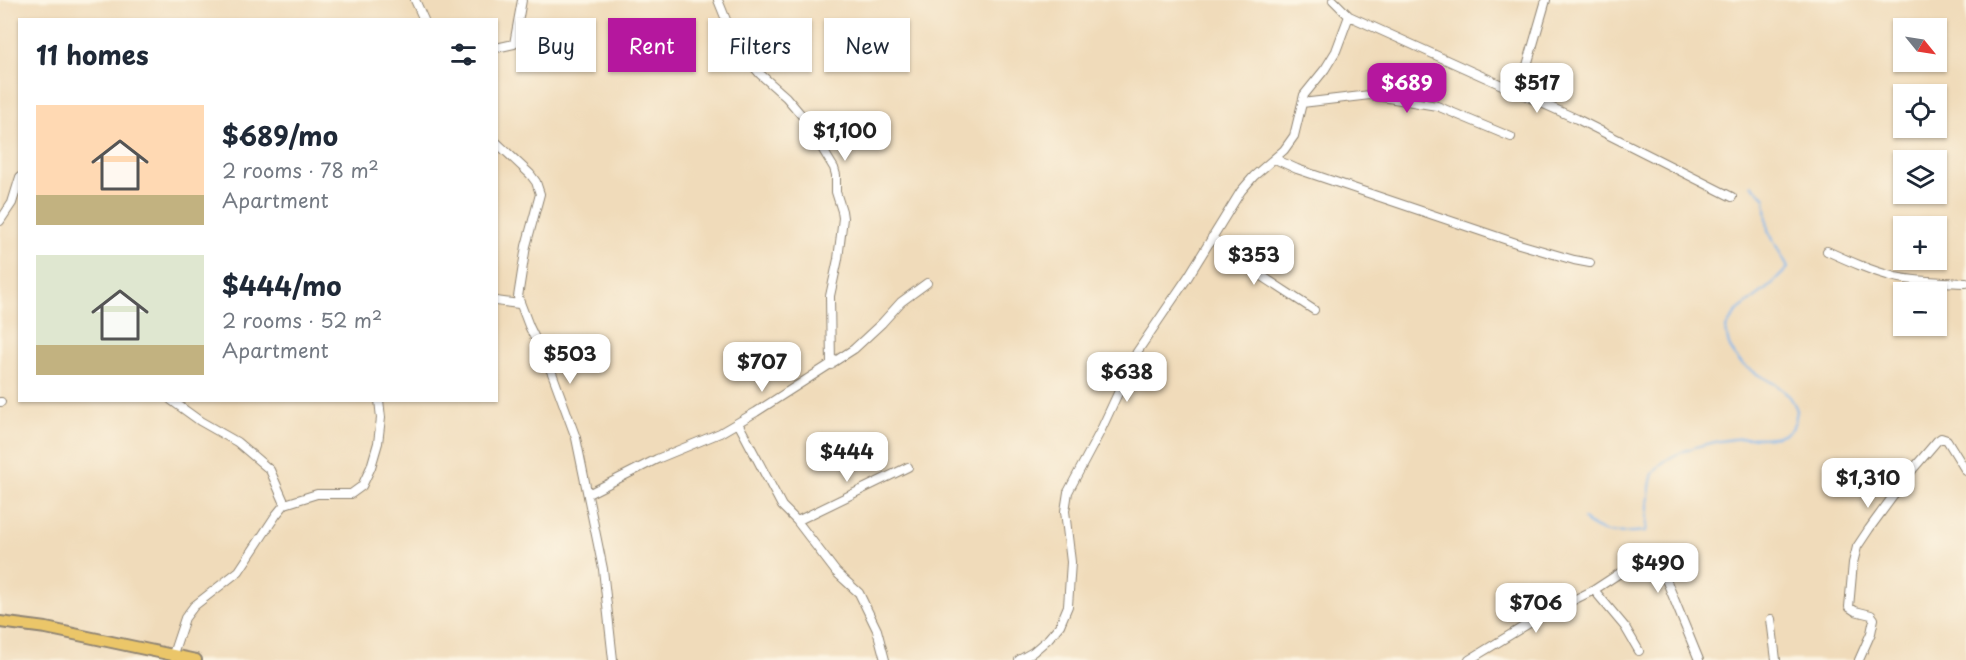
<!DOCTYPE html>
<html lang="en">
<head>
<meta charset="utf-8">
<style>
	:root { --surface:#fff; --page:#f2f2f3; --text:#1f2937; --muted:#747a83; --accent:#b5179e }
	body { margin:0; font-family:"Playpen Sans",sans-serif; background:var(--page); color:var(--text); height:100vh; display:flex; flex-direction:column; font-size:22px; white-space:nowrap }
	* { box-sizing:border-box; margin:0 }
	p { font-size:20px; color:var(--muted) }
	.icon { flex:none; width:33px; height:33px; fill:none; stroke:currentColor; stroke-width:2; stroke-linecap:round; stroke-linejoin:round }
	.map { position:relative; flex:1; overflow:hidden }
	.sheet { position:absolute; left:18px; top:18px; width:480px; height:384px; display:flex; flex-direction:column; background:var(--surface); border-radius:0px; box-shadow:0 2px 4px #0004 }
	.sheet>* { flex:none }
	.guide { position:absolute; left:516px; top:18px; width:570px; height:54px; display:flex; gap:12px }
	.needle { width:39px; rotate:120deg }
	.controls { position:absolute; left:1893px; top:18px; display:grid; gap:12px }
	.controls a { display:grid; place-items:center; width:54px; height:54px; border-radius:0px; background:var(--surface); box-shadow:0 2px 4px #0004; font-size:30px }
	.price { position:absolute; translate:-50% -51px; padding:0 14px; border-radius:12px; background:#fff; color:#222; font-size:20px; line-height:39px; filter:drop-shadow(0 2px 3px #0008) }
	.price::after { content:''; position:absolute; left:50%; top:36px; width:18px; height:14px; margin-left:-9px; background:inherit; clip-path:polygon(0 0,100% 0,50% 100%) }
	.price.on { background:var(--accent); color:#fff }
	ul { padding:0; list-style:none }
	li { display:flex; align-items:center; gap:18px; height:150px; padding:0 18px }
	li span { display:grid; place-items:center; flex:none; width:168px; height:120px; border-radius:0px; color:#555 }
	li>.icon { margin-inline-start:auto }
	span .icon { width:72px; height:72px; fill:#fffc; stroke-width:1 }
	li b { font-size:26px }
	h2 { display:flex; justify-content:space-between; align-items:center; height:72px; padding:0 18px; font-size:26px }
	.tag { padding:0 21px; border-radius:0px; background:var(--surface); box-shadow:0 2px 4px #0004; font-size:21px; line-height:54px }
	.tag.on { background:var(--accent); color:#fff }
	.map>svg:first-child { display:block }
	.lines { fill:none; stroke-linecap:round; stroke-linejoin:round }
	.stream { stroke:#7db5ed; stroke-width:2 }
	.minor-casing { stroke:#8e8372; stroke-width:10 }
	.highway-casing { stroke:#8e8372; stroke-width:14 }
	.minor { stroke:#fff; stroke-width:8 }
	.highway { stroke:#ebc669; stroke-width:10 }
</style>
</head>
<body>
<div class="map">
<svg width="1966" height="660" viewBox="0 0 1966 660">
	<rect width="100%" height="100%" fill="#fcf5e5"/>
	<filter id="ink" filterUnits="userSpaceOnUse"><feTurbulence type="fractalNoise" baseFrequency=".0167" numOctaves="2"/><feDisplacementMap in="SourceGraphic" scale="12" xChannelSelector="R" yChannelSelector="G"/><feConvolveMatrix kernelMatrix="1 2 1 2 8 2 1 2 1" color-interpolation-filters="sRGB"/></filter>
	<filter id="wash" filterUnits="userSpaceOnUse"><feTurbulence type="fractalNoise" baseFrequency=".008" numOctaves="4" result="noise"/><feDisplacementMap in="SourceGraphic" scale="24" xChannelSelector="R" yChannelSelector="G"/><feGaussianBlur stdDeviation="1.35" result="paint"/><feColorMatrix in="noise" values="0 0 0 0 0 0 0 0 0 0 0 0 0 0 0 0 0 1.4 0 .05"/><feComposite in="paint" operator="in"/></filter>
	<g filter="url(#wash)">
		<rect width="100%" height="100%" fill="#f0dbba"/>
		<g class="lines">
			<path class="stream" d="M1584 519C1601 537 1623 533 1646 531 1648 518 1648 481 1654 472 1670 449 1718 440 1744 438 1758 437 1777 440 1789 431 1795 426 1796 417 1797 410 1795 406 1793 401 1790 397 1774 377 1741 374 1730 347 1727 341 1727 334 1726 328L1737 311 1770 286 1788 268 1768 230 1765 198 1751 184"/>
		</g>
	</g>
	<g filter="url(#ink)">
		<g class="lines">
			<g class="minor-casing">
				<path id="minor" d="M415 0 424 20
					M718 0 737 47 760 74 786 97 803 117 834 168 836 175V192L842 211 843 218 838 259 830 296 831 365
					M1333 0 1349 16 1577 119 1732 197
					M496 48 514 44 522 0
					M1519 93 1546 0
					M1302 103 1370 95 1437 106 1511 137
					M496 142 530 174 536 182 540 194 526 246 518 297 529 326 552 373 576 438 603 569 613 660
					M1275 159 1297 169 1519 244 1574 260 1590 263
					M0 221 12 203 20 177
					M1212 237 1242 263 1314 310
					M1827 251C1849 261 1871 271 1895 277 1918 282 1942 282 1966 283
					M496 301 519 304
					M171 400 200 421 237 442 270 470 285 504
					M0 402H1
					M738 423 782 506 797 521 836 572 859 593 877 630 885 660
					M588 494 657 459 720 433 756 412 854 349 882 323 901 302 927 283
					M797 521 908 467
					M1594 590 1625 627 1639 651
					M1771 619 1776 660
					M173 654 185 618 194 606 239 571 276 515 285 504 317 494H351L362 486 371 467 378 443 381 418 379 400
					M1019 660 1033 652 1048 639 1060 625 1068 606 1071 562 1065 511 1068 492 1100 432 1137 352 1188 277 1241 191 1254 176 1284 150 1294 136 1304 95 1325 69 1336 51 1349 16
					M1469 660 1541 616 1594 590 1626 569 1635 565 1655 563 1663 572 1699 660
					M1859 660 1871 633 1874 619 1871 615 1855 611 1849 607 1853 563 1857 547 1869 529 1913 469 1937 441 1941 438 1947 440 1966 471"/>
			</g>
			<g class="highway-casing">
				<path id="highway" d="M0 622 46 628 196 660"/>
			</g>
			<use href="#minor" class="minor"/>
			<use href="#highway" class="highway"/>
		</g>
	</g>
</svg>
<div class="controls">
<a><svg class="needle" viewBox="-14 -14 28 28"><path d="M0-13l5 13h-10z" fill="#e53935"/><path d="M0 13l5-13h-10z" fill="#747a83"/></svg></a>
<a><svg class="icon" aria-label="locate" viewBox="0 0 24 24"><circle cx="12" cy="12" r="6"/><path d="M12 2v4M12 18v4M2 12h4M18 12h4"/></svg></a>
<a><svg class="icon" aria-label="layers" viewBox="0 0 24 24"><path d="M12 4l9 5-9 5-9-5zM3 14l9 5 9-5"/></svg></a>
<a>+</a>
<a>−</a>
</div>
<b class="price on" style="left:1407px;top:114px">$689</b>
<b class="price" style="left:1537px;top:114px">$517</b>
<b class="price" style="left:845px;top:162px">$1,100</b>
<b class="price" style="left:1254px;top:286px">$353</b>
<b class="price" style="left:570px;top:385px">$503</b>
<b class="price" style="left:762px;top:393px">$707</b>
<b class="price" style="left:1127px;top:403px">$638</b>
<b class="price" style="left:847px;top:483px">$444</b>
<b class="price" style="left:1868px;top:509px">$1,310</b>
<b class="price" style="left:1658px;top:594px">$490</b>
<b class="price" style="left:1536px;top:634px">$706</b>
<div class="guide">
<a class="tag">Buy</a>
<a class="tag on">Rent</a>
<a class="tag">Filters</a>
<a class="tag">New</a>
</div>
<section class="sheet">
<h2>11 homes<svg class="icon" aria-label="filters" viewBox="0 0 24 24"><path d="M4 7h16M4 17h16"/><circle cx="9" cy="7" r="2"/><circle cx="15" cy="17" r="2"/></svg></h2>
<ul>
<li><span style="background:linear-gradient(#ffd9b3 75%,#c2b280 0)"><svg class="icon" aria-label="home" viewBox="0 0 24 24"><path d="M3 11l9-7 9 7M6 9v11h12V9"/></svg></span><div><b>$689/mo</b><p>2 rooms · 78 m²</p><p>Apartment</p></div></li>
<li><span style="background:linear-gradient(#dfe7d0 75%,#c2b280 0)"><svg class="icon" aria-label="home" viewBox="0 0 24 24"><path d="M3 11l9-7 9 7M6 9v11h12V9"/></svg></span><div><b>$444/mo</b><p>2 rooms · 52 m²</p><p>Apartment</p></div></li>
</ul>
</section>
</div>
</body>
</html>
